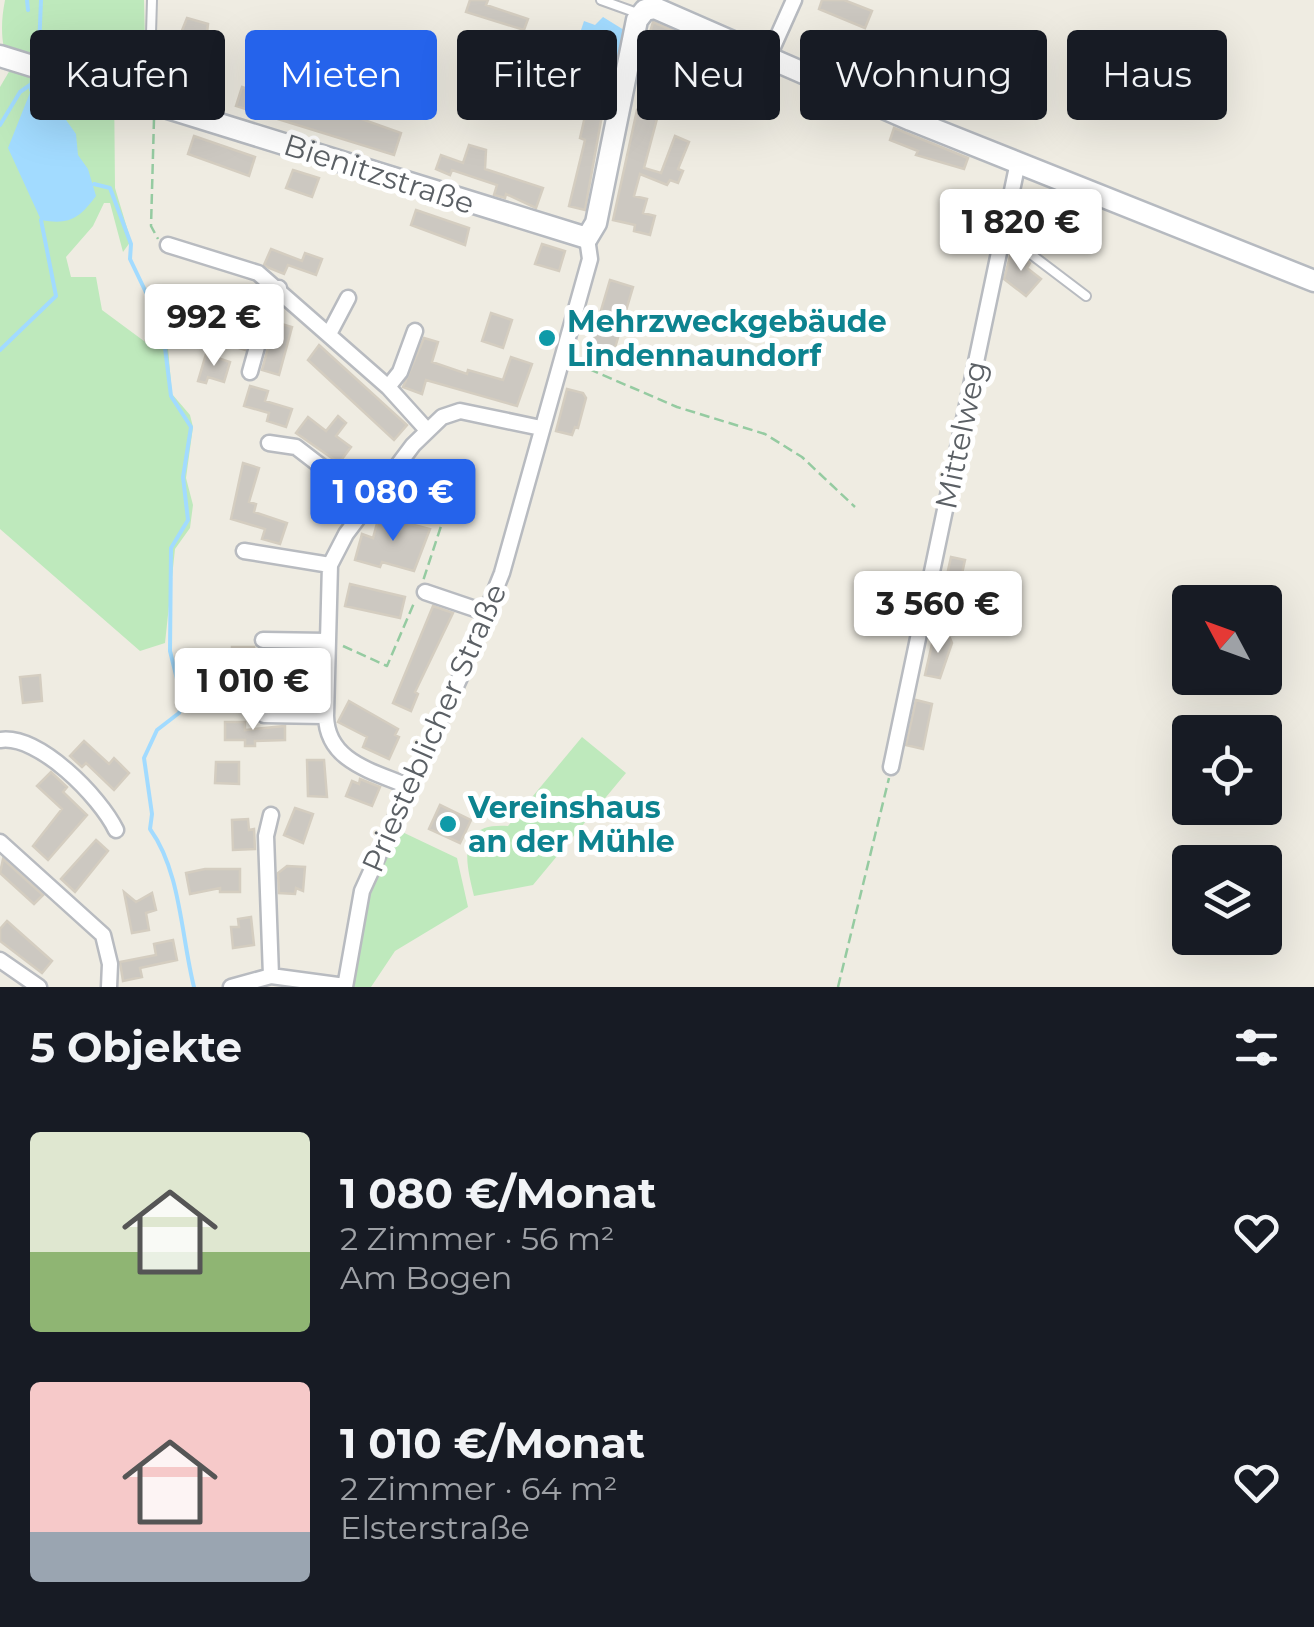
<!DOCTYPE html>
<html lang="de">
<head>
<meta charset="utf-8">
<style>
	:root { --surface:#171b24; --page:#20242c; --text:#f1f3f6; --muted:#9ea1a6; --accent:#2563eb }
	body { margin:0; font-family:Montserrat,sans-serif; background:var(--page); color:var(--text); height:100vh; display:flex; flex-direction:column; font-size:38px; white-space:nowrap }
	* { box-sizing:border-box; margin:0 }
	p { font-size:32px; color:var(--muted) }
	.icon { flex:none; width:55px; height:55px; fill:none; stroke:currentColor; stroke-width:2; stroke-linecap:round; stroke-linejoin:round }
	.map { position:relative; height:987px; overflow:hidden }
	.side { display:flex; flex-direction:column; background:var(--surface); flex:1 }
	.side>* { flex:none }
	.hud { position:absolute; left:30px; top:30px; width:1255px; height:90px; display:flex; gap:20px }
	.needle { width:65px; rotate:311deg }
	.buttons { position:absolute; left:1172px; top:585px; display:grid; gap:20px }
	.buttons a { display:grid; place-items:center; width:110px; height:110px; border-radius:10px; background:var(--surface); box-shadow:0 10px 40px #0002; font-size:50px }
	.price { position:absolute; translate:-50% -85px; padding:0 22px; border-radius:10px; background:#fff; color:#222; font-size:32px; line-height:65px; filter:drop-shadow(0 2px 5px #0008) }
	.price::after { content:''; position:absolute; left:50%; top:60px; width:30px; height:22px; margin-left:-15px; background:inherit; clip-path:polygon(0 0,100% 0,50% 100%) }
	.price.selected { background:var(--accent); color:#fff }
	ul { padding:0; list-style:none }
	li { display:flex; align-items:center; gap:30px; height:250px; padding:0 30px }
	li span { display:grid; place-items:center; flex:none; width:280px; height:200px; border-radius:10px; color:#555 }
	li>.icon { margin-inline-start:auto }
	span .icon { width:120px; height:120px; fill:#fffc; stroke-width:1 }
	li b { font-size:42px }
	h2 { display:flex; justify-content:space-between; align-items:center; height:120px; padding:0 30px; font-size:42px }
	.pill { padding:0 35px; border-radius:10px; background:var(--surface); box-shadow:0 10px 40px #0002; font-size:35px; line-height:90px }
	.pill.selected { background:var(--accent); color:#fff }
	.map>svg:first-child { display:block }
	.green { fill:#bee9bc }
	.water { fill:#a2dbff }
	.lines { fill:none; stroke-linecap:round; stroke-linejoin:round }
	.stream { stroke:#a2dbff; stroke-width:4 }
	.building { fill:#ccc8c1; stroke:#d4cdc0; stroke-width:2.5 }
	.lane-casing { stroke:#b8bbc0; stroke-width:12 }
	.street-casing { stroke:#b8bbc0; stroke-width:19 }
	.secondary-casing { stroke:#b6bac0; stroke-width:25 }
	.path { stroke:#95cba1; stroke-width:2.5; stroke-dasharray:10 5; stroke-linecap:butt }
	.lane { stroke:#fff; stroke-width:8 }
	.street { stroke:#fff; stroke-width:14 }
	.secondary { stroke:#fff; stroke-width:20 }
	.culture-dot { fill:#0f9aa8; stroke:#fff; stroke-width:4 }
	.labels { text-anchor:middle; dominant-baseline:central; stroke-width:10; stroke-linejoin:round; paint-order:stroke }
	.street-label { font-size:30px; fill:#5b6065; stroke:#fff }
	.culture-label { font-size:30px; font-weight:bold; fill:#0d838f; stroke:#fff; text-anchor:start }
</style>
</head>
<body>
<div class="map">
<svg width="1314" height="987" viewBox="0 0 1314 987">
	<rect width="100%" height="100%" fill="#efece2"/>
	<path class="green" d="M5 0H144L146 89 114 80 115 188 131 241 123 252 110 203H104L93 226 66 257 71 277H96L102 310 152 347 168 348 172 394 190 415 193 427 186 478 193 505 190 528 175 549 165 643 140 651 0 529V87L10 70C1 45 0 26 5 0Z
		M582 737 626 773 533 885 474 896C466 863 455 822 508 826Z
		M398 830 457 858 468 907 395 951 371 987H351L370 888Z"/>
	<path class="water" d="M603 17 624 30 617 71 578 59 575 48 584 21 595 25Z
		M31 90 64 107V117L76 134 78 155 88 169 96 196C79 219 69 225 41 220L8 148Z"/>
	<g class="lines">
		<path class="stream" d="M27 0 28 10
			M39 49 41 0
			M31 90 32 78
			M0 125 20 92 30 85
			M94 184 110 188 131 244 130 259 152 305 165 348 171 396 191 427 183 477 188 520 171 548 170 651 183 703 179 713 157 730 144 758 152 814 150 829C181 872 181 936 194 987
			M0 350 56 296 41 220"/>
	</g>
	<path class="building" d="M470 0H488L486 5 528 19 524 30 466 12Z
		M822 0H844L872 11 865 28 819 9Z
		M187 18 208 24 205 52 177 43Z
		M653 22 735 58 731 67 699 54 695 64 646 46Z
		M857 63 895 78 889 95 851 79Z
		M558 66 580 73 577 87 571 93 575 101 567 98 564 107 523 95 527 85 549 92Z
		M242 87 328 116 331 108 401 133 394 155 236 106Z
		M637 110 658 115 644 168 661 173 675 136 689 142 678 169 683 171 678 183 670 180 667 185 640 174 634 196 647 199 643 213 655 216 650 235 634 231 635 225 613 220Z
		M586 112 602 115 585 210 569 206 585 140 580 138Z
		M894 128 968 158 964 169 916 155 918 151 890 140Z
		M194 136 255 157 249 176 188 154Z
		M469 145 486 150 485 169 543 188 536 208 506 194 505 198 494 195 497 185 452 170 450 175 436 169 441 155 463 163Z
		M293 170 319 178 312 197 286 188Z
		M416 210 469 228 465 245 411 225Z
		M542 244 565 251 559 271 535 264Z
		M271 249 302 261 305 253 322 259 316 275 288 265 284 274 269 268 264 265Z
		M1012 249 1030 263 1027 268 1041 279 1026 296 1004 279Z
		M610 280 633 287 612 358 589 351Z
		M240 308 252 312 245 350 229 345Z
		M491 313 512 320 503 348 482 341Z
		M275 322 292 327 279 375 262 370Z
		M424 338 438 342 432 362 467 374 468 370 503 380 511 357 532 364 517 406 426 380 422 394 403 387Z
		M319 345 407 425 394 440 308 360Z
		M206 354 230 362 224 382 208 377 206 383 198 381Z
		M250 386 268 391 265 401 292 409 286 427 267 421 269 413 244 406Z
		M567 389 583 393 586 398 578 428 575 427 572 435 556 431Z
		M338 416 346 423 336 436 351 447 339 463 296 433 308 417 326 431Z
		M416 462 432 467 426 497 406 491Z
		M243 463 259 468 249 502 256 504 254 512 287 523 280 544 262 539 265 529 231 519Z
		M379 516 430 529 414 571 382 562 380 567 355 560 362 534 373 538Z
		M951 557 965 560 953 615 939 611Z
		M350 584 405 597 400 618 345 606Z
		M433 606 453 613 415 692 418 694 411 711 393 703Z
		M934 635 950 638 952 643 940 678 925 675Z
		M232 647H254L256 698 237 697 238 665H232Z
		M292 651H311L306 703H287Z
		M40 675 42 701 23 703 20 677Z
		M916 700 932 704 923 749 906 745Z
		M349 701 398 729 395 735 399 737 389 759 363 747 367 737 338 722Z
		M225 722H245V730L285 726V740L255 741V746H245V740H225Z
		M84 741 109 764 114 758 129 773 114 790 86 763 82 767 70 756Z
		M307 760H324L327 797 308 796Z
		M216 762H239V784L215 783Z
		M51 772 67 787 63 792 87 815 48 860 33 846 62 809 37 786Z
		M360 779 380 787 372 806 346 796 352 781 359 784Z
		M440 805 471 820 460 843 429 829Z
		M295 808 313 814 303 843 284 835Z
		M248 819 249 830 254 829 255 849 233 850 232 820Z
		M96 840 108 851 75 892 61 879Z
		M3 859 43 895 34 904 0 873Z
		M287 866 305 867 303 891 296 888 295 894 279 893 278 873Z
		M205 869H240V892H220V888L190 894 186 873Z
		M124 892 136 902 152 893 156 910 146 913 149 930 132 933Z
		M251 917 254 945 233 948 231 927H239L238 919Z
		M7 921 52 961 42 973 0 941V929Z
		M173 940 177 960 140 968 142 977 123 981 120 962 156 955 154 944Z"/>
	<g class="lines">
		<g class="lane-casing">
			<path id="lane" d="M601 0 640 14
				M578 94 617 105
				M149 101 152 0
				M1003 233 1086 296"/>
		</g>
		<g class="street-casing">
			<path id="street" d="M768 58 794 0
				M168 245 258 273 388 387 426 429
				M329 334 348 298
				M250 372 270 300 279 288
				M388 387 400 372 415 331
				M269 443 296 447 370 504
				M244 551 330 565
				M425 592 487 613
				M263 640 327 641
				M264 715 326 716
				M0 740C39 734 100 797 116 830
				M891 767 1018 162
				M410 787C373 771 327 762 326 716L330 565 346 534 413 445 442 417 460 411 541 428
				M271 815 266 836 271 976
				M0 842 103 935 110 964 109 987
				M0 960 39 987
				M231 987 271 976 345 986
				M345 987 362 891 462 673 502 573 590 259 587 238"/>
		</g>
		<g class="secondary-casing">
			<path id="secondary" d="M0 56 587 238 596 223 637 20 645 10 655 8 911 120 1314 281"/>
		</g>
		<path class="path" d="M154 119 151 226 158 239
			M575 363 677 407 765 434 802 457 855 507
			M390 495 446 511 423 581
			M343 646 387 666 414 603
			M838 987 889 778"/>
		<use href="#lane" class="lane"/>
		<use href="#street" class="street"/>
		<use href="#secondary" class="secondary"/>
	</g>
	<g class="culture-dot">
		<circle cx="547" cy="338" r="10"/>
		<circle cx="448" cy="824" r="10"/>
	</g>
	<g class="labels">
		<g class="street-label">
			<text transform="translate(379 174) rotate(18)">Bienitzstraße</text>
			<text transform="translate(961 435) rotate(-78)">Mittelweg</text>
			<text transform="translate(434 728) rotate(-66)">Priesteblicher Straße</text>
		</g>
		<g class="culture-label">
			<text x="567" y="321">Mehrzweckgebäude<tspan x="567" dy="34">Lindennaundorf</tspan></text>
			<text x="468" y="807">Vereinshaus<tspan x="468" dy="34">an der Mühle</tspan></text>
		</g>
	</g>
</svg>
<div class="buttons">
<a><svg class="needle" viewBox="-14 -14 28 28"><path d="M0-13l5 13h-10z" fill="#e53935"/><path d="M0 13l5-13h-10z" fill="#9ea1a6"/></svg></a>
<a><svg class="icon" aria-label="locate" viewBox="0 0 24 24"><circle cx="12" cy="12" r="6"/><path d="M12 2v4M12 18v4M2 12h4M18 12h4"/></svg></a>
<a><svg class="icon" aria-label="layers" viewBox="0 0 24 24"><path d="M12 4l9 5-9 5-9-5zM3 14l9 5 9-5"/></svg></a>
</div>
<b class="price" style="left:1021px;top:274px">1 820 €</b>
<b class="price" style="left:214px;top:369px">992 €</b>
<b class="price selected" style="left:393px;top:544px">1 080 €</b>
<b class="price" style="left:938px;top:656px">3 560 €</b>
<b class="price" style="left:253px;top:733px">1 010 €</b>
<div class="hud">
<a class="pill">Kaufen</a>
<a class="pill selected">Mieten</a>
<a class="pill">Filter</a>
<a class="pill">Neu</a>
<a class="pill">Wohnung</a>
<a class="pill">Haus</a>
</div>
</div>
<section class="side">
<h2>5 Objekte<svg class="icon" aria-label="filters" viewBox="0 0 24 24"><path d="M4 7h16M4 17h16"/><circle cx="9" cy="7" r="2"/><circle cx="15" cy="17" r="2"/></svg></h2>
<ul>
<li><span style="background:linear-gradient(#dfe7d0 60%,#8fb573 0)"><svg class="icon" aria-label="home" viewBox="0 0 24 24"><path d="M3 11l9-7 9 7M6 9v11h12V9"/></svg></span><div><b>1 080 €/Monat</b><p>2 Zimmer · 56 m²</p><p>Am Bogen</p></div><svg class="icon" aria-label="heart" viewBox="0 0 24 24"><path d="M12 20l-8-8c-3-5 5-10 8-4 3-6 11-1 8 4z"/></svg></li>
<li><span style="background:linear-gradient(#f6c9c9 75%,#9aa5b1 0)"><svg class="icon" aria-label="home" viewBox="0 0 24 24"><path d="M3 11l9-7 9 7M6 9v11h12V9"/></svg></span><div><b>1 010 €/Monat</b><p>2 Zimmer · 64 m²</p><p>Elsterstraße</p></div><svg class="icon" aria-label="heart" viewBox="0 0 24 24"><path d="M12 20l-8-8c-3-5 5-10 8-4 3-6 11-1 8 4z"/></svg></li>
</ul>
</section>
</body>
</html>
